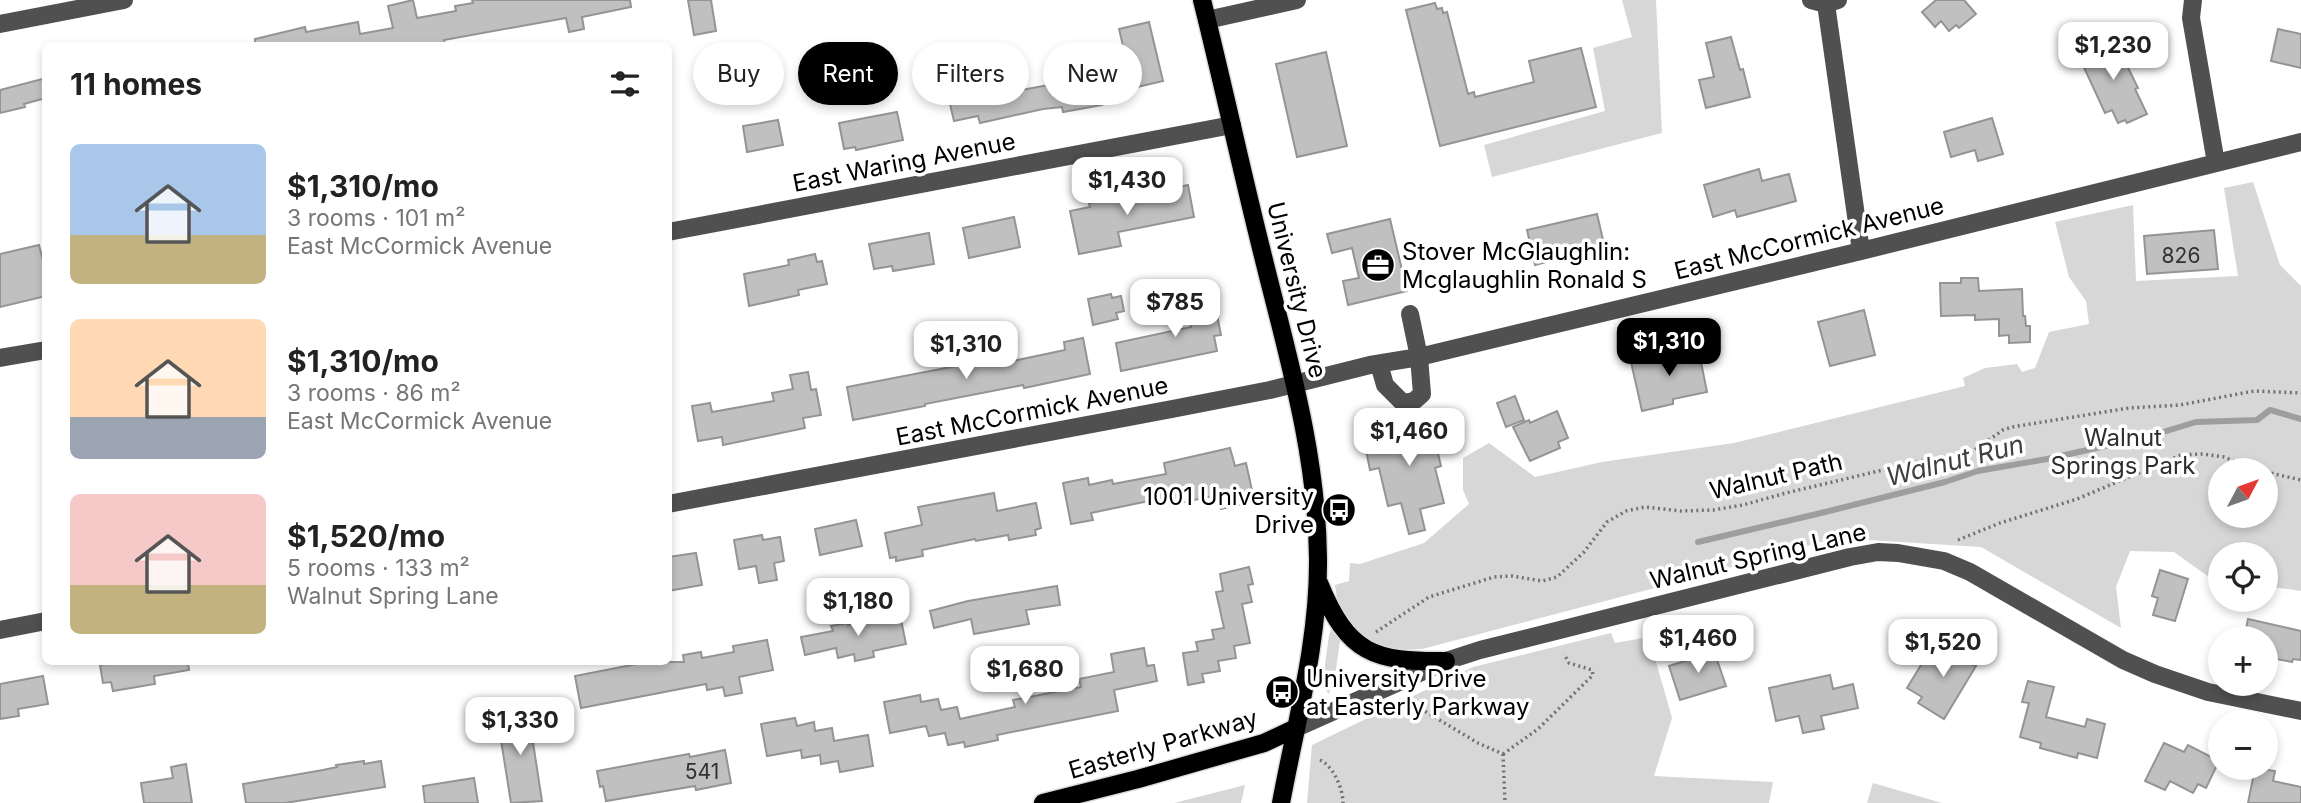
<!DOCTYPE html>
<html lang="en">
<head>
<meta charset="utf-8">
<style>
	:root { --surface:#fff; --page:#f6f6f6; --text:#222; --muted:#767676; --accent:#000 }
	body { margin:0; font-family:Inter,sans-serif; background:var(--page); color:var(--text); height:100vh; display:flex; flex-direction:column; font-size:26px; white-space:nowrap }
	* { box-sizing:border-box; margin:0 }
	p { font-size:23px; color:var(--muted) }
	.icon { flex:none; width:38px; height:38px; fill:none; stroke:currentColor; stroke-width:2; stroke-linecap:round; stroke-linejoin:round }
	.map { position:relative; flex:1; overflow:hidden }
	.details { position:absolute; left:42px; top:42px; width:630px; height:623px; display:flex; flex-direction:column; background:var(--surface); border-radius:10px; box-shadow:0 4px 10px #0003 }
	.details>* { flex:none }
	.top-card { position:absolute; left:693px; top:42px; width:665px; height:63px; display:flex; gap:14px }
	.needle { width:46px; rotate:49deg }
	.tools { position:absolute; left:2208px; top:458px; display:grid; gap:14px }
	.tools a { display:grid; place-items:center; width:70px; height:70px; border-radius:50%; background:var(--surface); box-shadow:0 4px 10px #0003; font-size:35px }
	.price { position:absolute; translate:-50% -60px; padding:0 16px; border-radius:14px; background:#fff; color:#222; font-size:23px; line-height:46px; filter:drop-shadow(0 2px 4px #0008) }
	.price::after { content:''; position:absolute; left:50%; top:42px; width:21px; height:16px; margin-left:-10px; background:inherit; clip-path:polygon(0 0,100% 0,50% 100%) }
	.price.on { background:var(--accent); color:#fff }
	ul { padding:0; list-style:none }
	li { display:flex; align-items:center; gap:21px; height:175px; padding:0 28px }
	li span { display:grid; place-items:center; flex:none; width:196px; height:140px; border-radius:10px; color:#555 }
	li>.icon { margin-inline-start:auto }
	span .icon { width:84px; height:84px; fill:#fffc; stroke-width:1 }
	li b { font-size:30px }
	h2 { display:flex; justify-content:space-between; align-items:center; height:84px; padding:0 28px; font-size:30px }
	.chip { padding:0 24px; border-radius:32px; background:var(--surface); box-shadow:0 4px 10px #0003; font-size:24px; line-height:63px }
	.chip.on { background:var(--accent); color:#fff }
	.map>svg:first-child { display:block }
	.green { fill:#d7d7d7; fill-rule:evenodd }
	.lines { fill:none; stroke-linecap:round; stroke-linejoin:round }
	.stream { stroke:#9e9e9e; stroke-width:6 }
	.building { fill:#c0c0c0; stroke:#949494; stroke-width:2 }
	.major-casing { stroke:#dbdbdb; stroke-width:21 }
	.path { stroke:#727272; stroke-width:3.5; stroke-dasharray:2 3.5; stroke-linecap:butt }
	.minor { stroke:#505050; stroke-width:18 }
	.major { stroke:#000; stroke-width:18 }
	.labels { text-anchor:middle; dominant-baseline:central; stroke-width:7; stroke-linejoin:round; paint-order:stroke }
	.number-label { font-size:21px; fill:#303030 }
	.street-label { font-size:24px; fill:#000; stroke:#fff }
	.poi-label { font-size:24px; fill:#000; stroke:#fff; text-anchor:start }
	.park-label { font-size:24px; fill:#2e2e2e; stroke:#fff }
	.water-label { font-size:26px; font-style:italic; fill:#3f3f3f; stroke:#fff }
</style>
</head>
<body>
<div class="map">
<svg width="2301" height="803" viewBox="0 0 2301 803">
	<rect width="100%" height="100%" fill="#fff"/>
	<path class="green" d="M1622 0H1656L1662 133 1492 177 1484 145 1605 111 1593 48 1632 37Z
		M2253 182 2280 265 2301 286V591L2266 586V555H2221L2220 585 2174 552 2130 551 2116 587 2121 628 1981 547 1836 538 1693 578 1422 649 1390 650 1362 637 1338 607 1335 585 1349 581 1350 563 1360 564 1424 543 1469 504 1463 490V458L1489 443 1535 477 1602 462 1734 443 1965 386 1963 378 1985 368 2017 364 2022 372 2035 368 2049 332 2089 324 2086 301 2069 277 2055 222 2133 205 2136 281 2238 276 2224 188ZM2221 471H2266V516H2221Z
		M1332 628 1341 633 1336 669 1329 694 1322 686 1323 679 1329 635Z
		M1611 633 1615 643 1649 637 1672 718 1654 776 1773 782 1769 803H1307L1312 745 1473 667Z
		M1873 783 1942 803H1867Z
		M1245 785 1241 803H1174Z"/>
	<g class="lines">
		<path class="stream" d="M1698 542 1817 514 1945 482 1978 471 2047 459 2150 436 2196 422 2257 420 2270 410 2301 419"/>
	</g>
	<path class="building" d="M413 0 417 18 456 11 455 6 473 3 472 0H630L631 7 582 17 584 29 569 32 566 18 444 40 445 46H255V39L305 27 306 32 358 22 360 34 393 28 388 6Z
		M688 0H711L716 31 694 35Z
		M1936 0H1964L1976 14 1959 28 1956 25 1949 31 1941 21 1935 27 1922 12Z
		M1435 3 1437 9 1442 8 1443 13 1447 12 1468 94 1474 92 1475 97 1534 82 1529 61 1581 48 1596 107 1440 146 1406 10Z
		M1149 22 1163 81 1133 88 1119 29Z
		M2278 29 2301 34V68L2271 61Z
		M1731 37 1740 70 1743 69 1750 97 1706 108 1699 80 1714 77 1706 43Z
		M2113 37 2138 88 2135 89 2147 114 2127 123 2125 120 2118 123 2112 110 2105 113 2081 61 2086 59 2083 52Z
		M1326 52 1347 146 1297 157 1276 64Z
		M1001 76 1005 93 1097 76 1102 105 1063 112 1062 107 1043 109 980 123 978 116 954 121 950 104 981 97 978 82Z
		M46 78V98L24 104 25 107 0 113V90Z
		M897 112 903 140 856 150 855 147 844 149 839 123Z
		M1992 118 2003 154 1978 161 1975 150 1951 157 1944 132Z
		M778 120 783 145 747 152 743 126Z
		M1759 169 1762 181 1789 174 1796 201 1737 217 1735 210 1713 217 1704 185Z
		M1188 185 1194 217 1118 232 1121 246 1079 254 1070 211 1090 207 1089 203 1111 198 1112 202 1165 192V190Z
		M1597 214 1604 244 1557 255 1558 259 1535 265 1527 230Z
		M1014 217 1020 247 969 258 963 228Z
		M1390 219 1407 291 1348 305 1343 281 1359 278 1352 248 1332 253 1327 234Z
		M2214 230 2218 269 2147 274 2144 236Z
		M929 233 934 264 893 271 892 266 874 269 869 244Z
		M39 245 46 272V296L0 307V254Z
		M815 254 817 262 822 261 827 284 798 290 799 295 749 306 744 274 789 265 788 260Z
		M1961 278H1978L1979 291 2022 289 2023 316H2025L2026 326H2030V342L2009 343V335L1999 336V319L1975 320V315L1941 316 1940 283H1961Z
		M1111 294 1112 298 1121 296 1124 311 1116 313 1118 319 1093 325 1088 299Z
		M1213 295 1221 335 1214 336 1217 351 1121 371 1116 343 1191 327 1186 301Z
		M1864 310 1875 355 1830 366 1818 322Z
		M1083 338 1090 374 1024 388 1023 385 925 404V406L853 420 847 387 998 358 999 364 1065 350 1064 342Z
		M1698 347 1707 392 1673 399V404L1642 411 1631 362Z
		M808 372 811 390 816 389 821 415 803 418 805 428 723 445 722 437 698 441 692 406 710 403 712 412 774 401 772 393 793 389 790 375Z
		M1515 396 1524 420 1506 427 1497 403Z
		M1557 411 1568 438 1558 442 1560 448 1530 461 1513 427 1529 420 1530 423Z
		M1436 419 1442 444 1436 445 1441 466 1435 468 1444 503 1420 509 1425 530 1409 534 1401 503 1388 506 1379 468 1370 470 1366 450 1370 449 1367 436 1377 434 1376 431Z
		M1230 448 1235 466 1246 463 1253 495 1245 497 1247 503 1221 509 1218 495 1170 505 1168 497 1091 513 1093 520 1071 524 1063 483 1088 478 1089 485 1112 480 1113 484 1166 474 1164 463Z
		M994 493 997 511 1036 503 1041 528 1035 530 1036 535 1009 540 1008 535 976 541 975 539 922 550 923 556 896 561V557L890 558 885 533 922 525 918 507Z
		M856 520 862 546 820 555 815 529Z
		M762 535 763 540 780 537 784 561 774 563 777 580 759 583 756 566 739 569 734 540Z
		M696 553 702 585 668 591V557Z
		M1249 567 1253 584 1248 585 1252 602 1242 604 1250 643 1234 646 1236 658 1218 661 1220 671 1202 674 1204 682 1188 685 1183 653 1198 651 1196 642 1214 639 1212 630 1224 628 1216 592 1223 591 1220 574Z
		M2160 570 2188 579 2175 621 2153 615 2158 598 2152 596Z
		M1057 586 1060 605 1026 610 1029 624 974 634 971 619 934 628 930 611 968 601Z
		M900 615 906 644 873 651 874 657 855 661 854 654 838 658 836 648 805 655 801 637 833 631 831 626 848 623V625Z
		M2248 619 2301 631V660L2293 659 2292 662 2266 657V639H2244Z
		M767 640 773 670 739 677 742 693 725 696 723 687 707 690 706 684 581 708 575 676 647 662H684L683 655 701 652 702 658 734 652 733 646Z
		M1959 645 1977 656 1972 664 1976 666 1944 719 1918 703 1922 697 1907 688 1929 652 1936 656 1943 646 1954 653Z
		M1144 648 1147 666 1154 665 1157 681 1114 690 1118 711 997 735 998 740 965 747 964 742 948 745 945 733 929 736 926 726 890 733 884 702 920 695 921 702 938 699 941 710 957 707 960 719 1015 707 1013 700 1081 687 1079 679 1114 672 1111 654Z
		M1713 648 1726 686 1680 700 1669 666 1695 658 1693 654Z
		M121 662H188L189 670 154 676 155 684 113 691 111 682 103 683 100 665Z
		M1830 675 1833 689 1853 684 1858 708 1821 716 1824 729 1803 733 1799 716 1776 721 1769 688Z
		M43 676 48 704 18 709 19 716 0 719V684Z
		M2028 681 2054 687 2046 717 2085 727 2087 719 2105 724 2097 758 2078 753 2077 758 2040 748 2041 743 2020 737 2029 703 2022 702Z
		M528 710 542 801 511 803 497 715Z
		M795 718 797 726 814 722 815 731 832 728 834 741 868 735 873 766 840 772 838 761 821 764 820 755 802 758 801 750 767 756 761 724Z
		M2164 743 2184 752 2188 745 2219 761 2206 788 2198 784 2193 793 2170 781 2165 790 2145 781Z
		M725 750 731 783 696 790 695 786 606 801 603 786 600 787 597 771 689 754 690 757Z
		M364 761V764L381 761 385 787 285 803H246L243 784 323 770 337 767 336 765Z
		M186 764 192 803H144L141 783 173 778 171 767Z
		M2255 768 2275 771 2273 781 2301 787V803H2248Z
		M474 778 478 803H425L423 786Z"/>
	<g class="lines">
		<g class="major-casing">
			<path id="major" d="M1202 0C1223 84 1241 168 1262 252 1287 354 1317 452 1318 558 1319 641 1296 722 1281 803
				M1319 583C1348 654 1374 662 1446 661
				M1043 803 1138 779 1264 743 1296 728"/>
		</g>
		<path class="path" d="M2266 472 2301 480
			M1958 540 2000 523 2077 499 2181 455 2203 454 2224 457 2261 471
			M1376 632 1429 597 1494 577 1512 576 1542 581 1557 577 1584 552 1607 522 1626 511 1645 507 1681 511 1713 510 1743 505 1786 493 1925 460 1960 455 1973 451 2003 430 2012 427 2129 408 2180 405 2254 391 2301 393
			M1411 703 1478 743 1503 754
			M1503 754 1538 729 1593 675 1592 670 1569 663 1564 654
			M1503 754 1505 803
			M1320 760C1333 766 1343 788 1343 803"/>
		<path class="minor" d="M1811 0 1826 4 1838 0
			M2193 0 2191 18 2216 163
			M1826 4 1861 251
			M1207 20 1297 0
			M0 24 124 0
			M668 232 1232 125
			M0 358 46 350
			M1379 364 1385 385 1403 403 1414 401 1422 394 1419 357 1410 314
			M668 504 1172 409 1270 390 1370 365 1419 357 1861 251 2301 142
			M0 630 46 621
			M1296 728 1446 661 1480 650 1850 557 1878 552 1898 553 1944 561 1970 572 2123 660 2155 674 2208 692 2301 711"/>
		<use href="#major" class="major"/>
	</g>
	<defs>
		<g id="office-disc" transform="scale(1.75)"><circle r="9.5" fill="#000" stroke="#fff"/><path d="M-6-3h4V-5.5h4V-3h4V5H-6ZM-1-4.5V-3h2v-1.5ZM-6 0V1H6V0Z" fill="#fff"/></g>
		<g id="bus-disc" transform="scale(1.75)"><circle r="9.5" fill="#000" stroke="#fff"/><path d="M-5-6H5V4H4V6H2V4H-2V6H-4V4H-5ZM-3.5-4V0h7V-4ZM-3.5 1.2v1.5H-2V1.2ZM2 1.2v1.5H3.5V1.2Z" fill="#fff"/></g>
	</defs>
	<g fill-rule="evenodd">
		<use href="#office-disc" x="1378" y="265"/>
		<use href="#bus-disc" x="1339" y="510"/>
		<use href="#bus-disc" x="1282" y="692"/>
	</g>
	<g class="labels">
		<g class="number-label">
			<text x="2181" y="255">826</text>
			<text x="702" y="771">541</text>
		</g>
		<g class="street-label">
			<text transform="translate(904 162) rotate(-11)">East Waring Avenue</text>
			<text transform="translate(1809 238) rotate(-14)">East McCormick Avenue</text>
			<text transform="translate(1297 290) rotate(76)">University Drive</text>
			<text transform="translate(1032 411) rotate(-11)">East McCormick Avenue</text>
			<text transform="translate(1776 476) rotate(-13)">Walnut Path</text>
			<text transform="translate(1758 556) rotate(-13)">Walnut Spring Lane</text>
			<text transform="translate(1163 744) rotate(-16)">Easterly Parkway</text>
		</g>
		<g class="poi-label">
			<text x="1402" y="251">Stover McGlaughlin:<tspan x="1402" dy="28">Mcglaughlin Ronald S</tspan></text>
			<text x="1314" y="496" text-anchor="end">1001 University<tspan x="1314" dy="28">Drive</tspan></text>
			<text x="1306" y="678">University Drive<tspan x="1306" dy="28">at Easterly Parkway</tspan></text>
		</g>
		<g class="park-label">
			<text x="2123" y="437">Walnut<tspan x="2123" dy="28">Springs Park</tspan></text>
		</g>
		<g class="water-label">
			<text transform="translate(1955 460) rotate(-14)">Walnut Run</text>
		</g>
	</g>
</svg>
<div class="tools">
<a><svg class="needle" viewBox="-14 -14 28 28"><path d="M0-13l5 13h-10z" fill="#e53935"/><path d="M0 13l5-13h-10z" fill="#767676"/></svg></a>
<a><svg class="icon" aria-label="locate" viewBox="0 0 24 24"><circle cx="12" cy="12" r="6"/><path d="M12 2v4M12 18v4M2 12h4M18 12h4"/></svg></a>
<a>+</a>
<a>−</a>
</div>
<b class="price" style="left:2113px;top:82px">$1,230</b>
<b class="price" style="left:1127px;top:217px">$1,430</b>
<b class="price" style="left:1175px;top:339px">$785</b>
<b class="price on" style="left:1669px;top:378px">$1,310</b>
<b class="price" style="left:966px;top:381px">$1,310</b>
<b class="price" style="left:1409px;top:468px">$1,460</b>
<b class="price" style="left:858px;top:638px">$1,180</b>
<b class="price" style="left:1698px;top:675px">$1,460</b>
<b class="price" style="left:1943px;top:679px">$1,520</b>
<b class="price" style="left:1025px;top:706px">$1,680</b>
<b class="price" style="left:520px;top:757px">$1,330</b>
<div class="top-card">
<a class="chip">Buy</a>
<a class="chip on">Rent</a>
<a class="chip">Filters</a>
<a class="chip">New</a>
</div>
<section class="details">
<h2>11 homes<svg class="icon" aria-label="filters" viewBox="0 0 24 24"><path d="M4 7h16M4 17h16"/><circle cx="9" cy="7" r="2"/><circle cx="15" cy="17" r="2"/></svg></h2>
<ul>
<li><span style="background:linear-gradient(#a9c7e8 65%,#c2b280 0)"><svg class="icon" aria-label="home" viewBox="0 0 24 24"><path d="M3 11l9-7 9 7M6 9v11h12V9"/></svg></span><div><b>$1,310/mo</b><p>3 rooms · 101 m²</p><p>East McCormick Avenue</p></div></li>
<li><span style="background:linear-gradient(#ffd9b3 70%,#9aa5b1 0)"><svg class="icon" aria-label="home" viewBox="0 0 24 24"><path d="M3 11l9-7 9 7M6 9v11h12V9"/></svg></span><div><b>$1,310/mo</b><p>3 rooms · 86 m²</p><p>East McCormick Avenue</p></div></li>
<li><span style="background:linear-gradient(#f6c9c9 65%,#c2b280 0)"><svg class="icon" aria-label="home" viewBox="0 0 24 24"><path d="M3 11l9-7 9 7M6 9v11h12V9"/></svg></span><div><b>$1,520/mo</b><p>5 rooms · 133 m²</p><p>Walnut Spring Lane</p></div></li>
</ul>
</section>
</div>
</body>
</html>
